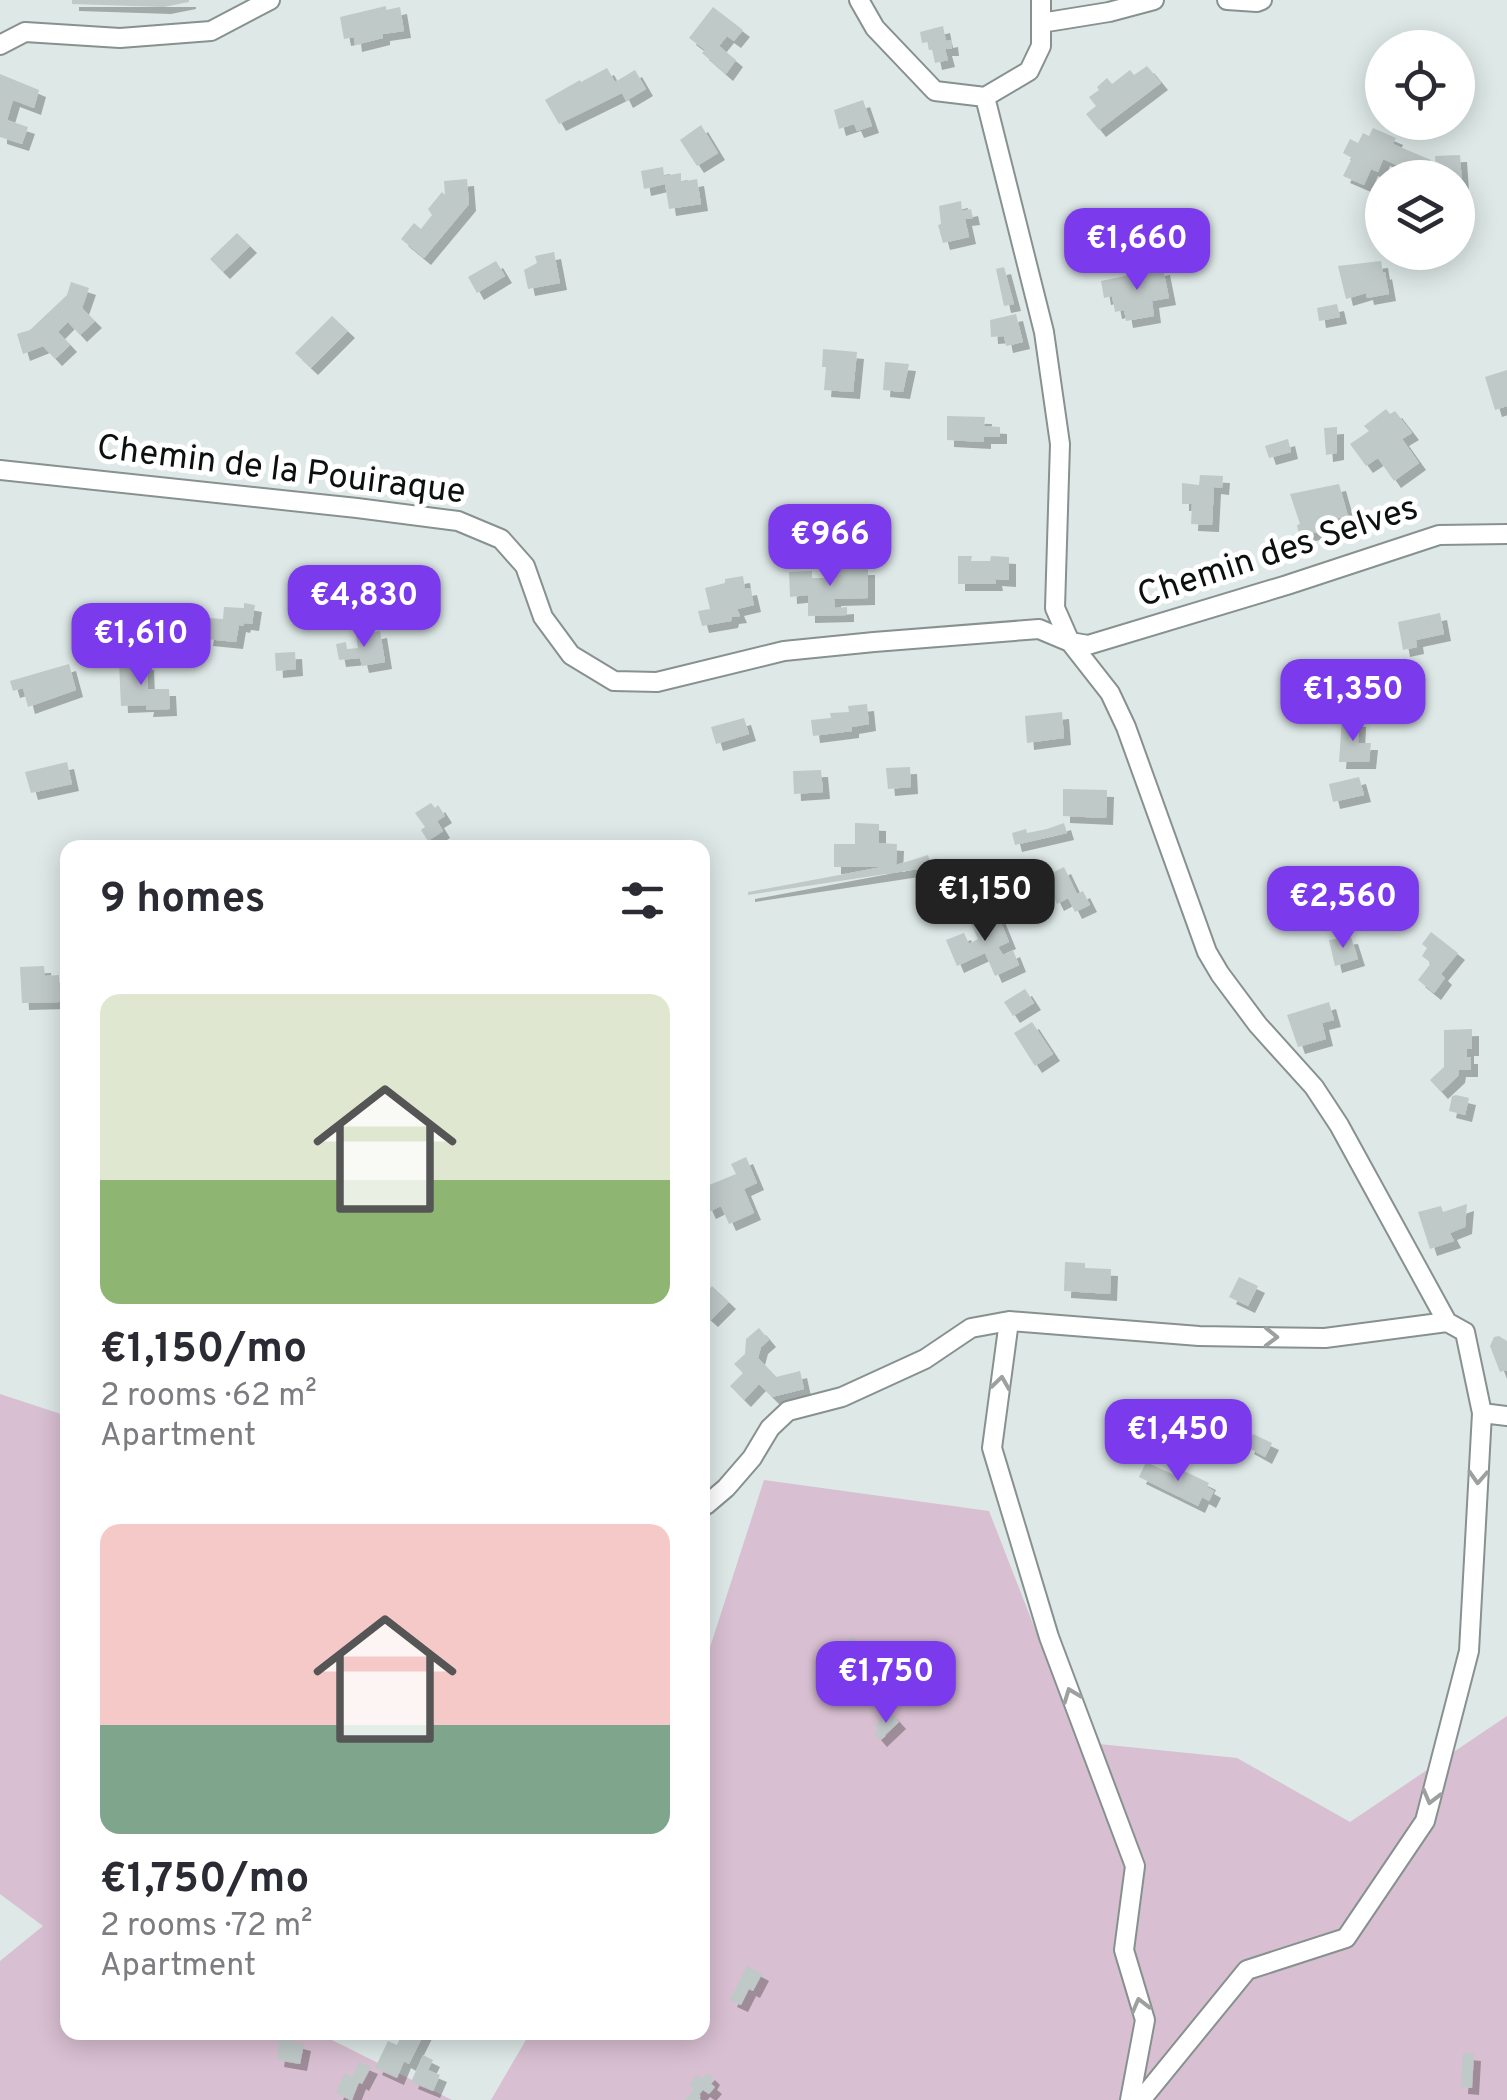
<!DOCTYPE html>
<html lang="en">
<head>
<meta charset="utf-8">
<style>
	:root { --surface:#fff; --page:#f2f2f3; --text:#2b2b33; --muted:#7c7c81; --accent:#7c3aed }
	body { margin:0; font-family:Overpass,sans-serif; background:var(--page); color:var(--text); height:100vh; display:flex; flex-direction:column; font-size:38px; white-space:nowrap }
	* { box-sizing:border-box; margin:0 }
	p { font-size:32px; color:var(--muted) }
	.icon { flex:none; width:55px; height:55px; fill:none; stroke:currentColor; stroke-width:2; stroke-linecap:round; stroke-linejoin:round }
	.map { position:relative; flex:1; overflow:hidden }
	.side { position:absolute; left:60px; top:840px; width:650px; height:1200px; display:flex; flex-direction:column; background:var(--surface); border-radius:20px; box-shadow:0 5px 25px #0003 }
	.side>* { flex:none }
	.buttons { position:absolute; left:1365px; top:30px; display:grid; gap:20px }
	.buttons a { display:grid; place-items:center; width:110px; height:110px; border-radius:50%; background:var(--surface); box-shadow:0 5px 25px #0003; font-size:50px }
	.price { position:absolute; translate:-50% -85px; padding:0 22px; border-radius:20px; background:var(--accent); color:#fff; font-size:32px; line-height:65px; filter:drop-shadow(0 2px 5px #0008) }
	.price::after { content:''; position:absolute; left:50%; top:60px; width:30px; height:22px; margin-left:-15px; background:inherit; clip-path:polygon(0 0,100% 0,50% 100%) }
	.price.on { background:#222; color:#fff }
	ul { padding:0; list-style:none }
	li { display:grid; align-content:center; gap:20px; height:530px; padding:0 40px }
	li span { display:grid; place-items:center; height:310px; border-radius:20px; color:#555 }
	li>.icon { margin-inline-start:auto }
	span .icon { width:180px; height:180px; fill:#fffc; stroke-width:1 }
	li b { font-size:42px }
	h2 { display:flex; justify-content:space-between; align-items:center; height:120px; padding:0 40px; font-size:42px }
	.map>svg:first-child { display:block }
	.green { fill:#d8bfd1 }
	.building { fill:#bfc9c8; filter:url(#shadow) }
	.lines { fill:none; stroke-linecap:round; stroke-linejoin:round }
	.street-casing { stroke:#879190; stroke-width:22 }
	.street { stroke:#fff; stroke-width:18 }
	.oneway { stroke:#9e9f9f }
	.labels { text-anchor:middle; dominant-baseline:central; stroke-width:10; stroke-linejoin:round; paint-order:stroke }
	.street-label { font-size:35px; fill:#0c100f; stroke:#fff }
</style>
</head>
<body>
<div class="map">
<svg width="1507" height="2100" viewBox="0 0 1507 2100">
	<defs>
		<filter id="shadow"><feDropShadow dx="7" dy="7" stdDeviation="0" flood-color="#0004"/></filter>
	</defs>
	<rect width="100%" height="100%" fill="#dde8e7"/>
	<path class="green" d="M0 1394 67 1416 68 2032 318 2033 452 2100H0V1961L43 1926 0 1894Z
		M764 1480 989 1511 1079 1742 1237 1758 1350 1822 1507 1716V2100H491L530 2033 702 2032 703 1669Z"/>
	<path class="building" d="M72 0H189V2L164 7 72 4Z
		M386 6V10L400 7 404 31 383 34V38L355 45 354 37 344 39 340 17Z
		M713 7 743 30 734 41 727 36 719 46 736 60 726 74 702 53 705 50 689 38Z
		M943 26 946 41 951 40 952 49H945L948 60 935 63 932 49 929 50 928 42 922 43 920 32Z
		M1147 66 1161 83 1099 130 1086 114 1096 106 1089 97 1099 90 1097 87 1107 78 1112 84 1130 70 1134 75Z
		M607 68 615 82 635 70 646 89 626 101 622 93 559 124 545 100 580 80 581 82Z
		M0 74 39 90 34 108 13 100 7 120 28 127 22 144 0 137Z
		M863 100 872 126 857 131 854 124 839 129 834 110Z
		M701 125 718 153 697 166 680 140Z
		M1373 128 1396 138 1393 144 1431 160 1424 177 1383 159 1378 172 1371 169 1364 185 1343 176 1352 158 1343 153 1350 139 1358 143 1363 133 1369 136Z
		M1460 155 1462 184H1458V178H1437L1435 156Z
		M663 167 664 176 681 173V182L697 179 701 204 669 209 665 184 644 189 641 171Z
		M467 179 469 204 424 258 401 239 414 223 421 229 432 215 428 209 442 192 445 195 444 181Z
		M961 201 962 211 971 209 973 218 965 219 969 237 943 243 938 225 941 224 939 206Z
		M237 233 250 246 223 272 210 259Z
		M554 252 560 283 528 289 524 270 537 263 535 256Z
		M496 261 505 276 477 293 468 277Z
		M1381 261 1383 273 1385 272 1389 294 1367 298 1366 293 1346 299 1338 266Z
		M1004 267 1014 304 1004 306 996 269Z
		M1163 268 1169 298 1152 301 1154 316 1126 321 1124 310 1115 312 1112 296 1104 298 1101 281Z
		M71 282 89 288 82 308 95 321 80 335 68 322 58 332 70 345 55 359 43 346 23 354 17 334 30 330 67 295Z
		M1337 304 1340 317 1319 321 1317 308Z
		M1016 314 1023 342 1006 346 1004 336 991 337 990 320Z
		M332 316 348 331 311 368 295 353Z
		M823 349 857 352 853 392 824 390 826 367H822Z
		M885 362 909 364 903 392 883 390Z
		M1507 370V406L1495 410 1485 377Z
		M1386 409 1390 414 1395 411 1412 433 1402 439 1419 463 1394 481 1378 458 1366 466 1350 444 1369 431 1364 426Z
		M947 416 985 417 984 426 1000 427V437H984V442L947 440Z
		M1337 427V453L1326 455 1324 428Z
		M1288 439 1291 452 1269 458 1265 446Z
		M1200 475 1223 476 1222 488 1214 487 1212 525 1191 524 1192 504H1182V483L1199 485Z
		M1339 484 1348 516 1321 522 1323 531 1299 536 1297 525 1300 524 1290 494Z
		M958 556H972L971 561H990L991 556 1009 557V580L995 579 996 584H958Z
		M868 568V598L834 599 835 608 847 607V615L808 616V595L790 597 789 572 812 571V578H832V569Z
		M743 576 745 589 750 588 754 605 737 609 740 616 732 617 731 621 702 626 698 611 710 609 705 588 725 583V579Z
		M244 603 255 605 252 624 244 623 243 626 239 625 236 642 206 639 209 618 223 619 224 607 244 608Z
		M1440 613 1444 634 1416 640 1417 647 1403 650 1398 622Z
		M380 631 385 662 362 666 360 658 339 660 336 644 346 642 347 649 358 648 356 636Z
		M295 652 296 669 276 671 275 653Z
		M119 663H147L148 689H169L170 709 146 710 147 705 121 706Z
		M69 664 76 690 28 707 23 688 13 691 10 681Z
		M867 704 869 724 852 727V731L813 736 811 720 831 718 830 713 849 712 848 706Z
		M1062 712 1064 738 1027 743 1025 716Z
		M744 718 749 734 716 744 711 727Z
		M1342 719 1359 720 1358 743H1371L1369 762H1339Z
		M67 762 72 784 31 793 25 772Z
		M910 767 911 787 888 789 886 768Z
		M821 770 823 792 794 794 793 771Z
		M1359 777 1364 795 1333 802 1329 784Z
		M1063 789 1107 790 1106 818 1063 816Z
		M431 803 435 808 438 805 445 816 437 821 443 831 428 841 421 830 425 827 415 813Z
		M855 823 879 824V843L897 844 896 865 928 855 932 867 748 895V892L882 867H834V844H855Z
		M1064 823 1067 833 1015 845 1012 833 1026 829 1027 833 1047 829Z
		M1064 867 1077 894 1083 891 1090 905 1075 912 1068 898 1057 904 1044 877Z
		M995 908 1009 942 998 947 1003 955 1013 950 1019 965 995 976 985 953 957 966 946 940 964 933 969 944 978 939 969 919Z
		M1431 932 1458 953 1441 974 1445 978 1434 993 1418 980 1431 963 1422 956 1427 948 1422 944Z
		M1351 937 1358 959 1335 966 1329 940Z
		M44 966 45 976 59 975 60 1002 22 1003 20 967Z
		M1025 989 1034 1003 1013 1016 1004 1002Z
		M1329 1002 1334 1020 1322 1023 1326 1039 1298 1047 1287 1015Z
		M1032 1022 1053 1054 1035 1066 1014 1033Z
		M1472 1029V1049H1467V1057H1471V1070H1459L1458 1076 1441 1092 1430 1080 1444 1067V1030Z
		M1456 1095 1469 1098 1465 1115 1449 1111 1452 1096Z
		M746 1157 757 1183 744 1189 754 1213 729 1224 721 1206 709 1212 702 1197V1188L736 1174 731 1164Z
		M1467 1204 1465 1227 1450 1233 1454 1241 1430 1249 1418 1212 1441 1206 1443 1212Z
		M1065 1262 1085 1263V1268L1111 1269 1110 1294 1064 1291Z
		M1239 1277 1258 1286 1248 1306 1229 1297Z
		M712 1286 729 1302 711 1320 702 1312V1297Z
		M759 1328 769 1340 761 1347 758 1358 776 1377 800 1371 804 1389 772 1397 759 1384 744 1400 730 1386 743 1373 734 1364 745 1354 746 1339Z
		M1499 1336 1507 1341V1370L1500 1372 1490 1346 1494 1337Z
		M1130 1400 1158 1413 1148 1438 1120 1425Z
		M1253 1434 1272 1443 1265 1457 1247 1447Z
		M1146 1462 1181 1478 1184 1471 1209 1483 1207 1487 1214 1491 1209 1501 1202 1497 1198 1506 1139 1477Z
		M853 1636 861 1647 870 1640 890 1667 859 1690 831 1651Z
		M890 1712 899 1722 880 1740 874 1733 879 1729 875 1725Z
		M747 1966 762 1974 753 1991 749 1989 741 2005 730 2000Z
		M403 2032H425L409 2064 404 2061 397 2078 375 2068 388 2041 397 2045Z
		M280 2038 304 2044 300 2064 277 2060Z
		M1463 2053 1474 2054 1472 2088 1461 2087Z
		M423 2055 433 2060 428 2070 440 2075 433 2091 411 2082Z
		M359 2062 371 2067 362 2084 359 2082 352 2100H350L336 2093 345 2073 352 2077Z
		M708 2073 713 2078 710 2083 715 2087 709 2094 703 2090 698 2096 701 2100H685L694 2089 689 2085 697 2075 702 2079Z"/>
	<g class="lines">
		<g class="street-casing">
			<path id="street" d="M859 0 875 28 935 91 985 97
				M1041 0V46L1029 71 985 97 1044 332 1060 444 1055 608 1070 642 1110 693 1126 727 1207 952 1220 974 1258 1025 1314 1087 1339 1125 1447 1322 1465 1332 1482 1413 1469 1651 1425 1821 1346 1938 1247 1970 1141 2100
				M1227 0 1257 2 1262 0
				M1041 23 1109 12 1154 0
				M0 45 25 32 120 38 211 31 270 0
				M0 470 357 508 458 521 501 539 525 566 543 617 571 655 614 681 657 682 784 651 874 642 1039 629 1070 642 1088 645 1287 585 1439 535 1507 534
				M1482 1413 1507 1416
				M702 1505H706L726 1488 752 1458 770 1428 788 1411 842 1397 925 1359 971 1328 1009 1321
				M1130 2100 1145 2020 1124 1950 1135 1866 1049 1637 992 1448 1009 1321 1199 1336 1325 1338 1447 1322"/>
		</g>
		<use href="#street" class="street"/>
	</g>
	<defs><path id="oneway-chevron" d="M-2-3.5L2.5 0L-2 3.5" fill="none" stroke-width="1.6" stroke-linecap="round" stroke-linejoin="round" transform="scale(2.5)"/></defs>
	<g class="oneway">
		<use href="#oneway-chevron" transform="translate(1271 1337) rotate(1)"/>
		<use href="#oneway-chevron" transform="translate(1001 1383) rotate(-82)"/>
		<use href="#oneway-chevron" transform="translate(1478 1477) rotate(93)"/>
		<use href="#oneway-chevron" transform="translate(1071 1695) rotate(-111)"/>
		<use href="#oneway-chevron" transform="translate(1431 1797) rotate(105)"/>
		<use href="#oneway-chevron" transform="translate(1140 2005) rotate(-105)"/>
	</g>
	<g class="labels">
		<g class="street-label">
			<text transform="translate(281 471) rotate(7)">Chemin de la Pouiraque</text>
			<text transform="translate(1278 553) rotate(-18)">Chemin des Selves</text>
		</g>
	</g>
</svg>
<div class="buttons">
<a><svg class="icon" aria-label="locate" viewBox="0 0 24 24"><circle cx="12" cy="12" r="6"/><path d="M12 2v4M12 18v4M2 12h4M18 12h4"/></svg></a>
<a><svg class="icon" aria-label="layers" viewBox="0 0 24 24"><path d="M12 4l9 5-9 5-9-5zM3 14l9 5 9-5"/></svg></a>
</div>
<b class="price" style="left:1137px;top:293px">€1,660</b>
<b class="price" style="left:830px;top:589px">€966</b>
<b class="price" style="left:364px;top:650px">€4,830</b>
<b class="price" style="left:141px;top:688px">€1,610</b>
<b class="price" style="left:1353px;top:744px">€1,350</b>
<b class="price on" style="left:985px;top:944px">€1,150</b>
<b class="price" style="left:1343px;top:951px">€2,560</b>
<b class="price" style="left:1178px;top:1484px">€1,450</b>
<b class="price" style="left:886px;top:1726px">€1,750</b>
<section class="side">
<h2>9 homes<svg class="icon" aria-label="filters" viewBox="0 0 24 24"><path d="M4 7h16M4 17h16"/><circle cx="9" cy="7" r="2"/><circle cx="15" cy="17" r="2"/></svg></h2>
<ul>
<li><span style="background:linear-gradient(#dfe7d0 60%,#8fb573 0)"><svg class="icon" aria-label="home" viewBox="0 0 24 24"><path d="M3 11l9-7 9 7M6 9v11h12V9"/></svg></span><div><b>€1,150/mo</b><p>2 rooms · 62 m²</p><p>Apartment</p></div></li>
<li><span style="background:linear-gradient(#f6c9c9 65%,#7fa58c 0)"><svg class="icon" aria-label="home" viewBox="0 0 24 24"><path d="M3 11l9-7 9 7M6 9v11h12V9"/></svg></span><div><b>€1,750/mo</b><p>2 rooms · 72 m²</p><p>Apartment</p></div></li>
</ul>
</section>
</div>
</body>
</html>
